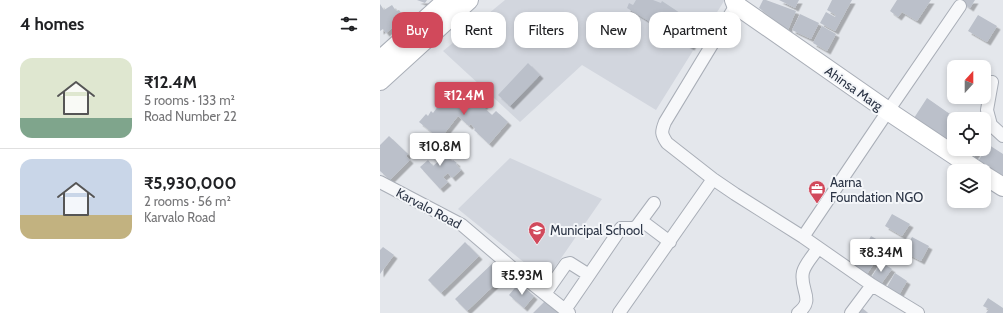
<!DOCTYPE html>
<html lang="en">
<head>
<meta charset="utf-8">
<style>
	:root { --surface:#fff; --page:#f6f6f6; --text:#202124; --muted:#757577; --line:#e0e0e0; --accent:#d1495b }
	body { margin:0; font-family:Cabin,sans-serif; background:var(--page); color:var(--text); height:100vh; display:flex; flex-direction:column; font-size:15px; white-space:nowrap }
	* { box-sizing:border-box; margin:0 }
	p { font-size:13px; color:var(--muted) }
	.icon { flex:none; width:22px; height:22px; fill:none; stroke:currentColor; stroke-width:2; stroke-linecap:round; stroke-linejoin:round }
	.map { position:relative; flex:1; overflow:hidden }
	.panel { display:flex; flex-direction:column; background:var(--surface); width:380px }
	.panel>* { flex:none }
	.top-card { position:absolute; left:12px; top:12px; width:380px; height:36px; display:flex; gap:8px }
	.needle { width:26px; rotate:21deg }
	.fabs { position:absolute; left:567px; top:60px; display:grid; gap:8px }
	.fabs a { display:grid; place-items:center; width:44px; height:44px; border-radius:8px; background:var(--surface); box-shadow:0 2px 6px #0003; font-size:20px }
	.price { position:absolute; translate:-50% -34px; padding:0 9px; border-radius:4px; background:#fff; color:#222; font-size:13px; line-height:26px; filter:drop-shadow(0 1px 2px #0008) }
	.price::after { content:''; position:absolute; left:50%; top:24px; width:12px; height:9px; margin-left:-6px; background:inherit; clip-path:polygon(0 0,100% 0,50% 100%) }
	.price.on { background:var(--accent); color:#fff }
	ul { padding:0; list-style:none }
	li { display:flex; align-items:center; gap:12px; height:100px; padding:0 20px }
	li+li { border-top:1px solid var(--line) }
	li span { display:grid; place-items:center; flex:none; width:112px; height:80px; border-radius:12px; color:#555 }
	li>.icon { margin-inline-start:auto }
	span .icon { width:48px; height:48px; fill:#fffc; stroke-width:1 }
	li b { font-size:17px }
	h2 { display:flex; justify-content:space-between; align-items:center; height:48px; padding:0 20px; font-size:17px }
	.tag { padding:0 14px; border-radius:12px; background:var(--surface); box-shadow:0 2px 6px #0003; font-size:14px; line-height:36px }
	.tag.on { background:var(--accent); color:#fff }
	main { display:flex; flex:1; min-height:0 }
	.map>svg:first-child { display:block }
	.built { fill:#d2d6de }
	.building { fill:#bbc0ca; fill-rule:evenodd; filter:url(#shadow) }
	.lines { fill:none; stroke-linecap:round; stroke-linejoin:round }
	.street-casing { stroke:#a9aeb7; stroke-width:14 }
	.secondary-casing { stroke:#a9aeb7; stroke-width:20 }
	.street { stroke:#f7f8fa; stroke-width:12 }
	.secondary { stroke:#fff; stroke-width:18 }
	.labels { text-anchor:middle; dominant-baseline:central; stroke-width:4; stroke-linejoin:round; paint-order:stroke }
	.street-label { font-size:13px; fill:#2b3445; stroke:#f4f6f9 }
	.poi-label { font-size:13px; fill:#2b3445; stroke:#f4f6f9; text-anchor:start }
</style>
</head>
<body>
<main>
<section class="panel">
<h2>4 homes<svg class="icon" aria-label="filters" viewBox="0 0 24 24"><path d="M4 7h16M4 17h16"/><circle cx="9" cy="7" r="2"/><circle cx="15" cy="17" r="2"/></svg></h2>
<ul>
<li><span style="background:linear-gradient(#dfe7d0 75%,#7fa58c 0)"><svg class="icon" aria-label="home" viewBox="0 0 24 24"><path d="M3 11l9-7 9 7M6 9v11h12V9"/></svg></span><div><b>₹12.4M</b><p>5 rooms · 133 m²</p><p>Road Number 22</p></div></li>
<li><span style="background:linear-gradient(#c9d6e8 70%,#c2b280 0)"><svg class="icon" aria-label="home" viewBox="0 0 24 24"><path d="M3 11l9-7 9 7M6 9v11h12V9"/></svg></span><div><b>₹5,930,000</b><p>2 rooms · 56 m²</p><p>Karvalo Road</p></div></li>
</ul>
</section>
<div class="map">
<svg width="623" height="313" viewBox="0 0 623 313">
	<defs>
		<filter id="shadow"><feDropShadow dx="3.5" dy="3.5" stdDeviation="0" flood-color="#0004"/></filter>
	</defs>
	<rect width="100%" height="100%" fill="#e4e7ec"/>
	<path class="built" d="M125 0H344V1L276 110 202 65 140 122 63 51Z
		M130 158 222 199 166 280 78 209Z"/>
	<path class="building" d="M37 0H47L45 3Z
		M256 0H273L281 3 282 1 300 13 299 14 314 24 315 22 323 27 317 37 314 35 310 40 314 42 311 47 247 8 249 3 253 5ZM282 14 289 19 288 21 280 17Z
		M383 0H386L416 11 408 30 379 8Z
		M399 0H419L415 8Z
		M452 0H472L455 31 440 23 446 12 455 17 456 15 447 10Z
		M517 0H551L537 21 522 12 518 17 510 11Z
		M579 0H595L590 8Z
		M0 4 4 10 12 5 16 11 19 10 25 18 6 33 3 29 0 31Z
		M420 14 439 23 431 39 412 30Z
		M598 15 617 26 607 42 588 31Z
		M442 26 456 34 447 51 433 43Z
		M148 63 160 75 130 106 118 95Z
		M68 87 86 101 94 92 106 103 103 107 112 115 116 111 128 122 109 144 94 130 95 129 91 124 89 126 78 116 60 139 39 122 46 114 48 116 51 111 53 113 59 105 57 103 60 100 58 99Z
		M547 98 577 119H574V145L534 118Z
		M9 136 28 154 26 156 30 160 10 180 0 171V145Z
		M609 145 623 154V177L598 161Z
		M54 146 56 148 59 146 62 150 63 149 67 153 66 154 72 161 73 160 77 163 76 164 81 170 72 178 68 173 63 177 68 182 60 189 40 167 48 160 53 166 61 159 57 156 55 158 50 154 52 152 50 150Z
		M580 149H599L593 158Z
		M512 214 530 224 522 236 505 226Z
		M491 236 503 243 497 255 484 249Z
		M532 237 549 246 541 261 524 252Z
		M85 242 99 256 61 293 48 280Z
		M3 247 14 255 0 274V250Z
		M486 251 497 259 487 274 475 266Z
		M115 261 127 273 87 311 75 299Z
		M501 262 512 269 501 284 491 278Z
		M515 273 527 281 519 295 507 287Z
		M139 283 154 296 144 308 129 295Z
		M608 298 623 308V313H606L609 309 603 306Z
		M167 299 180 313H153Z
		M481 307 488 313H476Z"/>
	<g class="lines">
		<g class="street-casing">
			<path id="street" d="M359 0 285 122C281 132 281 134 287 143L333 179 355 194 423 237 492 285 538 313
				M612 82 607 110 611 125 623 136
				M0 182 82 225 136 271 189 313
				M262 221 290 242
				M423 237 508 111 580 6
				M165 294 186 264 190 263 209 275 241 228H253L257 226 274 203
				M185 310 209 275
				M239 313 333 179
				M418 313C436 299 419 290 423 272 425 264 433 256 438 248
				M471 313 492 285"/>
		</g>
		<g class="secondary-casing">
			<path id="secondary" d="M354 0 356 5 508 111 598 171
				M0 60 67 0
				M0 81 89 0
				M604 175 623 187"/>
		</g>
		<use href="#street" class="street"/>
		<use href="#secondary" class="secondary"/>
	</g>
	<defs>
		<g id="office-pin" transform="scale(0.9)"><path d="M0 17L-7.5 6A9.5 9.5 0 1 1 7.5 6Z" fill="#d1495b" stroke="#f4f6f9"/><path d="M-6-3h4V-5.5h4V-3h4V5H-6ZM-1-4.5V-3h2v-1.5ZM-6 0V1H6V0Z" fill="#fff"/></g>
		<g id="school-pin" transform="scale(0.9)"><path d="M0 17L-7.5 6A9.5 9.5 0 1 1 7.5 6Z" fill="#d1495b" stroke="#f4f6f9"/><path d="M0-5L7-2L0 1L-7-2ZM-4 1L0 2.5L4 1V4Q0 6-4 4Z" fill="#fff"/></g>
	</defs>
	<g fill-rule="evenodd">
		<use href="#office-pin" x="437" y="189"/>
		<use href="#school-pin" x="157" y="230"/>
	</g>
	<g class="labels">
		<g class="street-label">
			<text transform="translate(474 88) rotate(35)">Ahinsa Marg</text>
			<text transform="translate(49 208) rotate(28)">Karvalo Road</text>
		</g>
		<g class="poi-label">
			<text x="450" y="182">Aarna<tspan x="450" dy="15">Foundation NGO</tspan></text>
			<text x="170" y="230">Municipal School</text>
		</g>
	</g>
</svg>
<div class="fabs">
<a><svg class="needle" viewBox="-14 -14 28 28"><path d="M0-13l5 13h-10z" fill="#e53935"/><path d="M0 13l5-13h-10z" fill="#757577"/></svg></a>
<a><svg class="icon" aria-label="locate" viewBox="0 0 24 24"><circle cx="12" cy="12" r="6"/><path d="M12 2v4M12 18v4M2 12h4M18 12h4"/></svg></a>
<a><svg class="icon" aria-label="layers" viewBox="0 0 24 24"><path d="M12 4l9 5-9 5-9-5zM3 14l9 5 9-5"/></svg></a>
</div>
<b class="price on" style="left:84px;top:116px">₹12.4M</b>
<b class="price" style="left:60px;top:167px">₹10.8M</b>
<b class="price" style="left:501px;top:273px">₹8.34M</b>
<b class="price" style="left:142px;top:296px">₹5.93M</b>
<div class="top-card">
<a class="tag on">Buy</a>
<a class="tag">Rent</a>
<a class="tag">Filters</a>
<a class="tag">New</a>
<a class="tag">Apartment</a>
</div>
</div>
</main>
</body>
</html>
